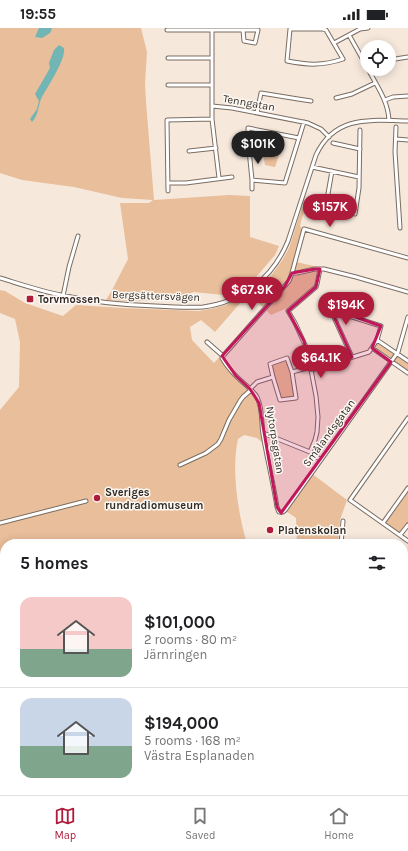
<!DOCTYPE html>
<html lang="en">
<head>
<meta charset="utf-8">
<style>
	:root { --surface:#fff; --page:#f6f6f6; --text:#202124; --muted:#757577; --line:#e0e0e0; --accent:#af1b3b }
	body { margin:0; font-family:Karla,sans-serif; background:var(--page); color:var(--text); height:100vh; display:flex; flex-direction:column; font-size:15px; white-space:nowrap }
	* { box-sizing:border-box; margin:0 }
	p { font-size:13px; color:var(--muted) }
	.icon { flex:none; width:22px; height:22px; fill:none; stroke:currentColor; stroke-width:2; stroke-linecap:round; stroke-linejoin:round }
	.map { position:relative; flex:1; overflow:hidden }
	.details { position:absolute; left:0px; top:511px; width:408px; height:256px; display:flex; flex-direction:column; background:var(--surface); border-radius:16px 16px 0 0; box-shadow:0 2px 10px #0003 }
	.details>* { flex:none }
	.buttons { position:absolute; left:360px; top:12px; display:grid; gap:8px }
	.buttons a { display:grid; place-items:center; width:36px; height:36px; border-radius:50%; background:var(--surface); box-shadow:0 2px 10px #0003; font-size:20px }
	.price { position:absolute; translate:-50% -34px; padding:0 9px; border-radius:14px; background:var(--accent); color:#fff; font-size:13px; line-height:26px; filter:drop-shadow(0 1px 2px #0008) }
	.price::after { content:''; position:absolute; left:50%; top:24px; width:12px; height:9px; margin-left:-6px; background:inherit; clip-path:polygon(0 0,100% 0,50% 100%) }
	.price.selected { background:#222; color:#fff }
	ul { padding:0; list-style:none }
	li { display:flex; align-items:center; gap:12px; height:100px; padding:0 20px }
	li+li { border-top:1px solid var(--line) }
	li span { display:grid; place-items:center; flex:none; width:112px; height:80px; border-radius:12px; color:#555 }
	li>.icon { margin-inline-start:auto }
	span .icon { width:48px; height:48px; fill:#fffc; stroke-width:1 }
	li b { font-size:17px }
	h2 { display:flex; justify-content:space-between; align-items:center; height:48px; padding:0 20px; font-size:17px }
	.status { display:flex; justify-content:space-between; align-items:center; height:28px; padding:0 20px; background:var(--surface); direction:ltr }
	.status svg { height:11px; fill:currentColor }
	.tab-bar { display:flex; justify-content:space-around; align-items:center; height:56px; border-top:1px solid var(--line); background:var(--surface); font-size:11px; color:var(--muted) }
	.tab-bar a { display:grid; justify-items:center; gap:2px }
	.tab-bar .selected { color:var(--accent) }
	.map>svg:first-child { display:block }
	.green { fill:#e8be9b }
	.water { fill:#71b5b5 }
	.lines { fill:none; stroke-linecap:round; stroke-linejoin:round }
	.minor-casing { stroke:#7a6d62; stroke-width:5 }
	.minor { stroke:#fff; stroke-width:3 }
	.rail { stroke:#8c827a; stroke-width:1; stroke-dasharray:2 4; stroke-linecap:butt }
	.marked { fill:#c2185b; fill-opacity:0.2; stroke:#c2185b; stroke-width:3; stroke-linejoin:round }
	.poi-dot { fill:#af1b3b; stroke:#fdf7f2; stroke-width:1.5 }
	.labels { text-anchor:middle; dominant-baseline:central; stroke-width:3; stroke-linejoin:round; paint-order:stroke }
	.street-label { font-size:11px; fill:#302b26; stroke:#fdf7f2 }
	.poi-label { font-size:11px; font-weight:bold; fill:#302b26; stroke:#fdf7f2; text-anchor:start }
</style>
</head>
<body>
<div class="status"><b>19:55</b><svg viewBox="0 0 49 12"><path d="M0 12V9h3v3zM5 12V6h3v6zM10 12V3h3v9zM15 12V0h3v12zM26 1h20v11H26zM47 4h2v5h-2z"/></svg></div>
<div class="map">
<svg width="408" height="767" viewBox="0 0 408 767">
	<rect width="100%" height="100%" fill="#f7e8dc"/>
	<path class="green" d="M0 0H141L147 24 145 56 146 74 154 172 229 167 250 168V209L279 218 275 227 257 248 239 261 223 267 194 264 175 270 144 273 106 272 112 262 128 231 120 175H149L153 172 122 170 74 159 22 152 0 145Z
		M261 115 282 119 275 139 265 137Z
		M302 179 305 180 300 197 303 205 296 234 323 240 319 247 317 255 311 263 287 280 271 287 264 280 248 266 215 304 201 292 190 299 192 312 214 335 223 325C226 343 247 351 256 365 264 379 263 401 265 417L257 410 244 407 238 411C231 442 238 485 247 516H5V615L0 614V382L19 359 20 314 15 291 0 285V262L5 263 25 275 63 288 76 277 122 280 199 283 215 280 226 277 259 259 265 254 273 245 283 231 289 220 297 195Z
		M377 311 408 333V345L372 319Z
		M287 330 292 342 296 370H280L270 335 272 334Z
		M311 445 347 472 340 492 338 516H297L296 490 286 483Z
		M408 458V498L401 506 382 494Z
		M0 625 5 627V700L0 694Z
		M408 667V767H348L347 766 349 762H403V674Z
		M45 762H198L193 767H44Z"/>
	<path class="water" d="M39 0H51L52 1 50 5 42 10 35 9Z
		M59 17 64 20C66 32 47 59 41 71 38 79 38 88 32 94L30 91 37 81 39 73 35 66 50 40 49 35 54 22Z"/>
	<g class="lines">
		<g class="minor-casing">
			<path id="minor" d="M290 1H323L326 2 343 31C322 38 308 37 287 33Z
				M167 2H243L244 13 255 15 258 2H243
				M212 2V91L219 150
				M349 7 367 39
				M334 15 360 1 368 0
				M168 30H212
				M389 32 408 29
				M368 41C377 58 388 73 389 92
				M168 57H212
				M336 70 352 66 375 55
				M385 72 393 69 408 68
				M212 78 232 80 308 95 321 101 329 109
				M257 85 261 65 298 71 311 73
				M396 99 395 124 400 200
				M299 110 248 100 249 122 252 152 285 155 304 94
				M396 111 408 112
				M333 115 360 121
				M189 123 216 120
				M312 139 359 149
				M252 152V161
				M168 155H186L232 149
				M168 163 167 92 212 91
				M326 177 332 143
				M355 186 359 160 360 102
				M292 245H297L315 241H324L356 249 408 264
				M0 250C20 256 40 263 61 267 92 274 123 277 155 278 171 279 187 280 203 279 242 274 273 250 288 213L316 127C335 87 370 92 408 93
				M260 253 274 269
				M63 268 69 239 78 208
				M327 274 352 329
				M377 312 408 333
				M207 314 223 328 222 330C226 337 232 344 237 349 244 356 252 361 257 369 263 381 261 394 263 406 267 430 273 454 277 479L279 484C282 485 284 484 286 481L398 324 408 289
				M372 320 408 345
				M223 328 289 253 292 245 304 201 408 230
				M311 342 369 324 377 312 381 298 349 288 330 280
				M292 344 296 370 280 372 273 349 270 336 287 330 292 344 311 339
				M250 361 257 354 273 349
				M408 390 350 472 408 513
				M263 405 310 424 321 432
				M310 424 315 412 317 404 318 389 316 368 307 321 295 295 288 283 316 259 317 256 320 241
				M180 437 206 425 218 416 221 411 229 392 240 373 243 369 251 362
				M0 495 86 473
				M383 495 408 460
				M400 507 408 497
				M341 516 343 493
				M403 555 408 548
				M403 593 408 586
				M0 636 5 627
				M403 688 405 682 408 677
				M0 695 5 701
				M0 748 5 750
				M28 762 38 767
				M265 762 272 767
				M19 767 21 762
				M44 767 46 762
				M193 767 198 762
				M227 767 231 762
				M250 767 254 762
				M294 767 297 762
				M359 767 363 762"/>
		</g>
		<use href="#minor" class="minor"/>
		<path class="rail" d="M403 666 408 658
			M326 767 329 762"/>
	</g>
	<path class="marked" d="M315 241H320L316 259 288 283 304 313 311 342 352 329 330 280 381 298 372 320 391 334 281 485 277 479 259 375 250 361 236 348 222 328 285 258 292 245Z"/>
	<g class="poi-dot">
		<rect x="26" y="267" width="8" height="8" rx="2"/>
		<circle cx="97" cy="470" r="4"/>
		<circle cx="270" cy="502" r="4"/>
	</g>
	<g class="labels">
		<g class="street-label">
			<text transform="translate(249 75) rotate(10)">Tenngatan</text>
			<text transform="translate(156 268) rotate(2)">Bergsättersvägen</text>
			<text transform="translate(329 405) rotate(-54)">Smålandsgatan</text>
			<text transform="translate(275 412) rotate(81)">Nytorpsgatan</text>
		</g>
		<g class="poi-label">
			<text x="38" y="271">Torvmossen</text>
			<text x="105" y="464">Sveriges<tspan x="105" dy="13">rundradiomuseum</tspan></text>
			<text x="278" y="502">Platenskolan</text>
		</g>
	</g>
</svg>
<div class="buttons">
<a><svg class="icon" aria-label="locate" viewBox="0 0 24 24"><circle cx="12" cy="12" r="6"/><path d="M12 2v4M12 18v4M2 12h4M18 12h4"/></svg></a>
</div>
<b class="price selected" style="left:258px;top:137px">$101K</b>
<b class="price" style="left:330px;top:200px">$157K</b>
<b class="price" style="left:252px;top:283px">$67.9K</b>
<b class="price" style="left:346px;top:298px">$194K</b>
<b class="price" style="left:321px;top:351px">$64.1K</b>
<section class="details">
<h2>5 homes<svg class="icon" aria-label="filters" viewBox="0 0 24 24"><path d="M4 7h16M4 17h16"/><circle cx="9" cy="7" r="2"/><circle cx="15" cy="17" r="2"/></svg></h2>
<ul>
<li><span style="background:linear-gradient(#f6c9c9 65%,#7fa58c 0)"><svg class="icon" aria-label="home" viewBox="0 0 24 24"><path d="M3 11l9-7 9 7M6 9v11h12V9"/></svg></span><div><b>$101,000</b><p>2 rooms · 80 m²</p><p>Järnringen</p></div></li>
<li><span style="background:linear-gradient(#c9d6e8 60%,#7fa58c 0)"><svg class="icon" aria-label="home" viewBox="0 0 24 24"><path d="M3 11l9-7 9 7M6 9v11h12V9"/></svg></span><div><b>$194,000</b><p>5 rooms · 168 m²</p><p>Västra Esplanaden</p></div></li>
</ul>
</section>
</div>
<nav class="tab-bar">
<a class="selected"><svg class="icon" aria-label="map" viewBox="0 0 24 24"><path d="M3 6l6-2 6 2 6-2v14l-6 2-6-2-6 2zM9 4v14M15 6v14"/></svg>Map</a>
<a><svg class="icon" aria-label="saved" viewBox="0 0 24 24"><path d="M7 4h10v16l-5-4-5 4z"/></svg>Saved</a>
<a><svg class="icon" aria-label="home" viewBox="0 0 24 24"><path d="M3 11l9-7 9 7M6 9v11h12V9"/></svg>Home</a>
</nav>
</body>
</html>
